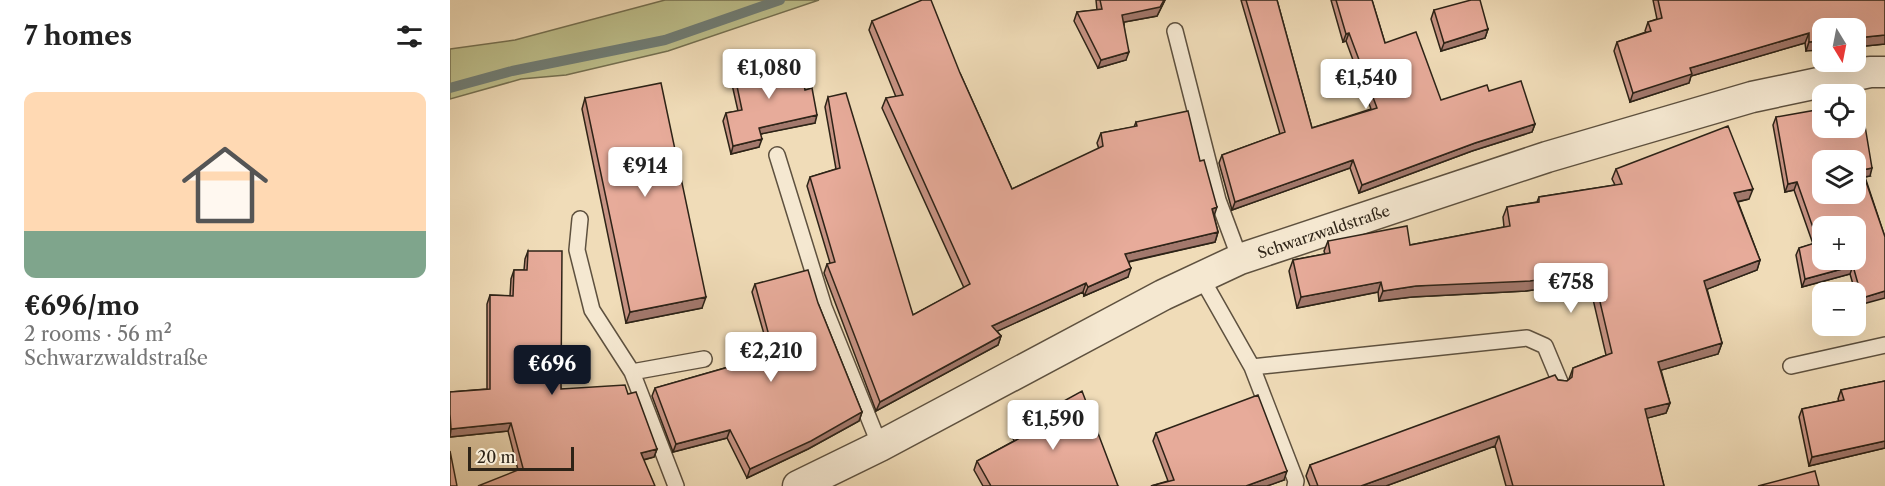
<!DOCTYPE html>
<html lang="en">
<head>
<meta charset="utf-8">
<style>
	:root { --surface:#fff; --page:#f2f2f2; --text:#222; --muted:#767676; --accent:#111827 }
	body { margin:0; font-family:"Libre Caslon Text",serif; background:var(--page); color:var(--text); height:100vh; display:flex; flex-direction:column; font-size:22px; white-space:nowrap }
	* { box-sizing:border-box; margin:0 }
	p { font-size:20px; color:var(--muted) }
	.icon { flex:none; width:33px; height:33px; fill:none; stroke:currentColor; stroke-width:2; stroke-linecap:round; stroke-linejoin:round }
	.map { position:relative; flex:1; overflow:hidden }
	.panel { display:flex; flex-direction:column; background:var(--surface); width:450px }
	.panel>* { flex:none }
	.needle { width:39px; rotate:170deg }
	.controls { position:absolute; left:1362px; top:18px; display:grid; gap:12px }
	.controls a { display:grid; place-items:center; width:54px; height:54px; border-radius:12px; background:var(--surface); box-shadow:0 6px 24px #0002; font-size:30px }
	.scale { position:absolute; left:18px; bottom:15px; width:106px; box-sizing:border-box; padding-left:6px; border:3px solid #2d2317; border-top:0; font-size:16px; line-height:21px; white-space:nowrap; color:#2d2317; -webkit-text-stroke:4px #f5e8d1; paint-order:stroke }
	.price { position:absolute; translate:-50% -51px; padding:0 14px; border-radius:6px; background:#fff; color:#222; font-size:20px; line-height:39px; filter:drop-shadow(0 2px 3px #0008) }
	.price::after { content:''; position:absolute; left:50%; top:36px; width:18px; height:14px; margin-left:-9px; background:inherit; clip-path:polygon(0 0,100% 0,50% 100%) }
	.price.current { background:var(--accent); color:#fff }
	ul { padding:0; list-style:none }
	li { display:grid; align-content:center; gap:12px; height:318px; padding:0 24px }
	li span { display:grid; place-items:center; height:186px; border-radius:12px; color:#555 }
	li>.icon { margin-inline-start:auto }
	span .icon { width:108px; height:108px; fill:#fffc; stroke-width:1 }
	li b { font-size:26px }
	h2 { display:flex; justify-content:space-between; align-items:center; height:72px; padding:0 24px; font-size:26px }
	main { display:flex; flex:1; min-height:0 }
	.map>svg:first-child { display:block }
	.green { fill:#bdbf8c; stroke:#757152; stroke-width:1.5 }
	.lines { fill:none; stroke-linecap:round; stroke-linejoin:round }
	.stream { stroke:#707e77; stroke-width:10 }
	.service-casing { stroke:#5e513f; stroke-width:18 }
	.minor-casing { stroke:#5e513f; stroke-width:33 }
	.service { stroke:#f5e8d1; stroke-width:15 }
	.minor { stroke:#f5e8d1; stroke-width:30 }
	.wall { fill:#c79384; stroke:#2d2317; stroke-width:1.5 }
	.shaded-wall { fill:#a2786c; stroke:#2d2317; stroke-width:1.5 }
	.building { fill:#e7ab9a; stroke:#2d2317; stroke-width:1.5; fill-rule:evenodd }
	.labels { text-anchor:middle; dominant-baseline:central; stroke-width:6; stroke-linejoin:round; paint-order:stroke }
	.street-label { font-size:15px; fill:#2d2317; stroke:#f5e8d1 }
</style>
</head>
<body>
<main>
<section class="panel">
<h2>7 homes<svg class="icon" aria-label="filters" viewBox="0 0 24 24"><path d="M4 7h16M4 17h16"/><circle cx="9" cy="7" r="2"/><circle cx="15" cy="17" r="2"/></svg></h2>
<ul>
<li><span style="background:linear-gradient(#ffd9b3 75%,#7fa58c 0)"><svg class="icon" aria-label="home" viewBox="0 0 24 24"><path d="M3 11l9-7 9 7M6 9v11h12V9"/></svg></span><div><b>€696/mo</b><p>2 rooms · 56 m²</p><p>Schwarzwaldstraße</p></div></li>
</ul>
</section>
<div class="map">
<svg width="1435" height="486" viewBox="0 0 1435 486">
	<rect width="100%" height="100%" fill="#f0dcb8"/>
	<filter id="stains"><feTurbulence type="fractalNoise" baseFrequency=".00333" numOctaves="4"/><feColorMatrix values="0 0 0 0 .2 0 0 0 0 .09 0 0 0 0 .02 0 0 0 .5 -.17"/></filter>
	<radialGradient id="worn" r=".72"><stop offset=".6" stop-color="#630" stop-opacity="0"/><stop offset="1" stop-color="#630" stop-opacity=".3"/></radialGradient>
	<path class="green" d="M215 0H369L218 51 116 75 71 79 0 99V49L65 40Z"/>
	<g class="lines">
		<path class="stream" d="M0 88 62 71 215 40 330 0"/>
		<g class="service-casing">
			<path id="service" d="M725 31 768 200 790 259
				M327 155 374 307 430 446
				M130 219 127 250 142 310 182 372
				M751 277 802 367 1077 338 1095 346 1110 382
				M1341 366 1435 345
				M802 367 846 481 845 486
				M226 486 182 372 254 359"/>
		</g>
		<g class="minor-casing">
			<g id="minor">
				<path id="s1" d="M348 486 430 446 713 295 790 259 1097 157 1302 97 1420 72H1435"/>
			</g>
		</g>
		<use href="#service" class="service"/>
		<use href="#minor" class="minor"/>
	</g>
	<path class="wall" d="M646 0H715L707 16 674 22 676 60 648 68 624 21 627 12 647 10Z
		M791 0H827L862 128 921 109 896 41 893 42 881 0H922L935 43 991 100 1039 91 1085 124 1082 132 1022 151 909 193 900 168 782 210 769 163 772 155 830 134Z
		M1203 0H1435V44L1406 47V28L1356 51 1355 43 1241 76 1239 83 1180 102 1164 51 1167 42 1196 32 1195 31 1198 22 1207 19Z
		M984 10 1038 29 1035 38 991 51 981 19Z
		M422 21 510 73 562 189 649 149 647 143 651 133 684 127 686 122 764 216 768 232 765 242 679 262 678 277 634 296 633 292 547 331 551 336 548 345 426 411 374 273 377 264 380 263 357 186 360 177 386 169 375 107 378 97 463 315 514 288 432 108 436 98 446 97 419 30Z
		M284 72 355 90 365 123 310 134 309 147 281 154 273 121 276 113 288 111 281 80Z
		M135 98 252 308 176 323 132 109Z
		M1326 117 1420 176 1415 177 1435 237 1409 305 1400 274 1352 287 1346 255 1349 248 1363 244 1344 190 1335 192 1323 125Z
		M1166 169 1299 199 1288 202 1310 260 1307 270 1257 289 1272 343 1268 354 1211 370 1220 403 1216 413 1197 418 1214 486H1056L1045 446 936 486H860L856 476 860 465 1108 380 1117 381 1119 379 1123 368 1156 355 1139 282 1076 291 962 297 929 301 928 292 847 308 839 271 843 260 875 254 874 251 878 241 960 245 1054 227 1053 217 1057 207 1087 202 1089 197 1165 185 1162 179Z
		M78 251 111 389 178 394 207 449 204 457 194 460 68 470 58 431 0 437V392L37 389V304L40 295 60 296 61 279 64 270H74L75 259Z
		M305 284 368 303 412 412 409 421 358 449 297 478 277 438 223 452 202 396 205 388 320 355 302 292Z
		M1435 381V448L1359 466 1349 417 1352 409 1389 401 1388 399 1391 390Z
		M565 428 668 486H533L524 470 527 461 564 441 562 436Z
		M706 433 834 480 817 486H701L718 481 703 441Z"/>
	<path class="shaded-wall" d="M714 0H715L707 16 669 23 672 15Z
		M1038 29 1035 38 991 51 994 43Z
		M899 33 896 41 893 42 896 34Z
		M1359 33 1355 43 1241 76 1239 83 1180 102 1183 93 1240 68Z
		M1435 35V44L1406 47V38Z
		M1372 41V50L1356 51 1359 42Z
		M679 52 676 60 648 68 651 60Z
		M367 115 365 123 306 135 309 128Z
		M1085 124 1082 132 1022 151 909 193 912 185 1025 143Z
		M312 139 309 147 281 154 283 146Z
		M903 160 900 168 782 210 785 202Z
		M1422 168 1420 176 1409 178 1412 170Z
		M1347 182 1344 190 1335 192 1338 184Z
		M1303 189 1299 199 1281 203 1284 193Z
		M767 207 764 216 762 209Z
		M768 232 765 242 672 263 675 254Z
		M1310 260 1307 270 1250 292 1254 281Z
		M1403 266 1400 274 1352 287 1355 279Z
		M681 268 678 277 634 296 638 287Z
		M1143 272 1139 282 1076 291 962 297 929 301 933 291 966 286Z
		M931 282 928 292 847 308 851 297Z
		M636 283 633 292 539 335 542 326Z
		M1435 291V298L1409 305 1412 298Z
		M256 297 252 308 176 323 180 312Z
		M551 336 548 345 426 411 430 402Z
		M1272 343 1268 354 1205 372 1208 362Z
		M1220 403 1216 413 1191 420 1195 409Z
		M412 412 409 421 358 449 297 478 300 469Z
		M61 423 58 431 0 437 1 429Z
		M280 430 277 438 223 452 226 444Z
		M1049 436 1045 446 936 486H911Z
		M1435 441V448L1359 466 1362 457Z
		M207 449 204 457 188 461 191 453Z
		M837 471 834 480 817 486H796Z"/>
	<path class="building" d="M472 0H481L510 73 562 189 653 146 651 133 687 126 686 122 738 111 750 161 754 160 767 207 762 209 768 232 675 254 681 268 638 287 636 283 542 326 551 336 430 402 377 264 385 262 360 177 390 168 378 97 396 93 463 315 520 284 436 98 453 95 422 21Z
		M650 0H714L710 7 672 15 679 52 651 60 627 12 652 9Z
		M796 0H827L862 128 927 108 899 33 896 34 886 0H922L935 43 966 32 991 100 1037 85 1039 91 1071 81 1085 124 1025 143 912 185 903 160 785 202 772 155 835 132Z
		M1021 0H1030L1038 29 994 43 984 10Z
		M1208 0H1435V35L1406 38V28H1372V41L1359 42V33L1240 68 1242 74 1183 93 1167 42 1201 31 1198 22 1212 18Z
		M349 59 355 90 362 88 367 115 309 128 312 139 283 146 276 113 292 110 284 72Z
		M211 83 256 297 180 312 135 98Z
		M1411 102 1422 168 1412 170 1435 237V291L1412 298 1403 266 1355 279 1349 248 1368 242 1347 182 1338 184 1326 117 1372 109V128H1406V103ZM1372 160H1406V194H1372ZM1372 226H1406V260H1372Z
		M1278 126 1303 189 1284 193 1310 260 1254 281 1272 343 1208 362 1220 403 1195 409 1214 486H1063L1049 436 911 486H868L860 465 1105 375 1108 380 1117 381 1122 377 1123 368 1162 353 1143 272 1080 281 966 286 933 291 931 282 851 297 843 260 880 253 878 241 957 226 960 245 1060 226 1057 207 1089 202V197L1172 184 1166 169Z
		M78 251H112L111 389 175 385 178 394 186 392 207 449 191 453 205 486H28L73 468 61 423 1 429 0 414V392L40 389V295L63 296 64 270H77Z
		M358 270 368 303 412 412 361 441 300 469 280 430 226 444 205 388 324 354 305 284Z
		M1435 381V441L1362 457 1352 409 1394 400 1391 390Z
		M632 391 668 486H541L527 461 570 438 565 428Z
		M808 395 837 471 796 486H701L724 480 706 433Z
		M0 451 7 486H0Z
		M1365 471 1369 486H1308Z"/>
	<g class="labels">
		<g class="street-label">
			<text stroke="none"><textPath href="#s1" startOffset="585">Schwarzwaldstraße</textPath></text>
		</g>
	</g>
	<rect width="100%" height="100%" filter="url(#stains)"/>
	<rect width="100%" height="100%" fill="url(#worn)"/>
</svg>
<div class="controls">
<a><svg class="needle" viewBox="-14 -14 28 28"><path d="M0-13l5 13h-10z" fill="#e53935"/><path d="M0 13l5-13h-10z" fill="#767676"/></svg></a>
<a><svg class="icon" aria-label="locate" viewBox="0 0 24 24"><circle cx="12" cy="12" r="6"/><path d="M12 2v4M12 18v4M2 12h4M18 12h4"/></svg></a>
<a><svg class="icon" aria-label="layers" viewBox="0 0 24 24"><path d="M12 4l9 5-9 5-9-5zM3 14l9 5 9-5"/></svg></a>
<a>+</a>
<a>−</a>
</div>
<div class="scale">20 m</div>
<b class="price" style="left:319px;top:100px">€1,080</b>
<b class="price" style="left:916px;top:110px">€1,540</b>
<b class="price" style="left:195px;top:198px">€914</b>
<b class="price" style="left:1121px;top:314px">€758</b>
<b class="price" style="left:321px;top:383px">€2,210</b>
<b class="price current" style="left:102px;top:396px">€696</b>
<b class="price" style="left:603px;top:451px">€1,590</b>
</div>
</main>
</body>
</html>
